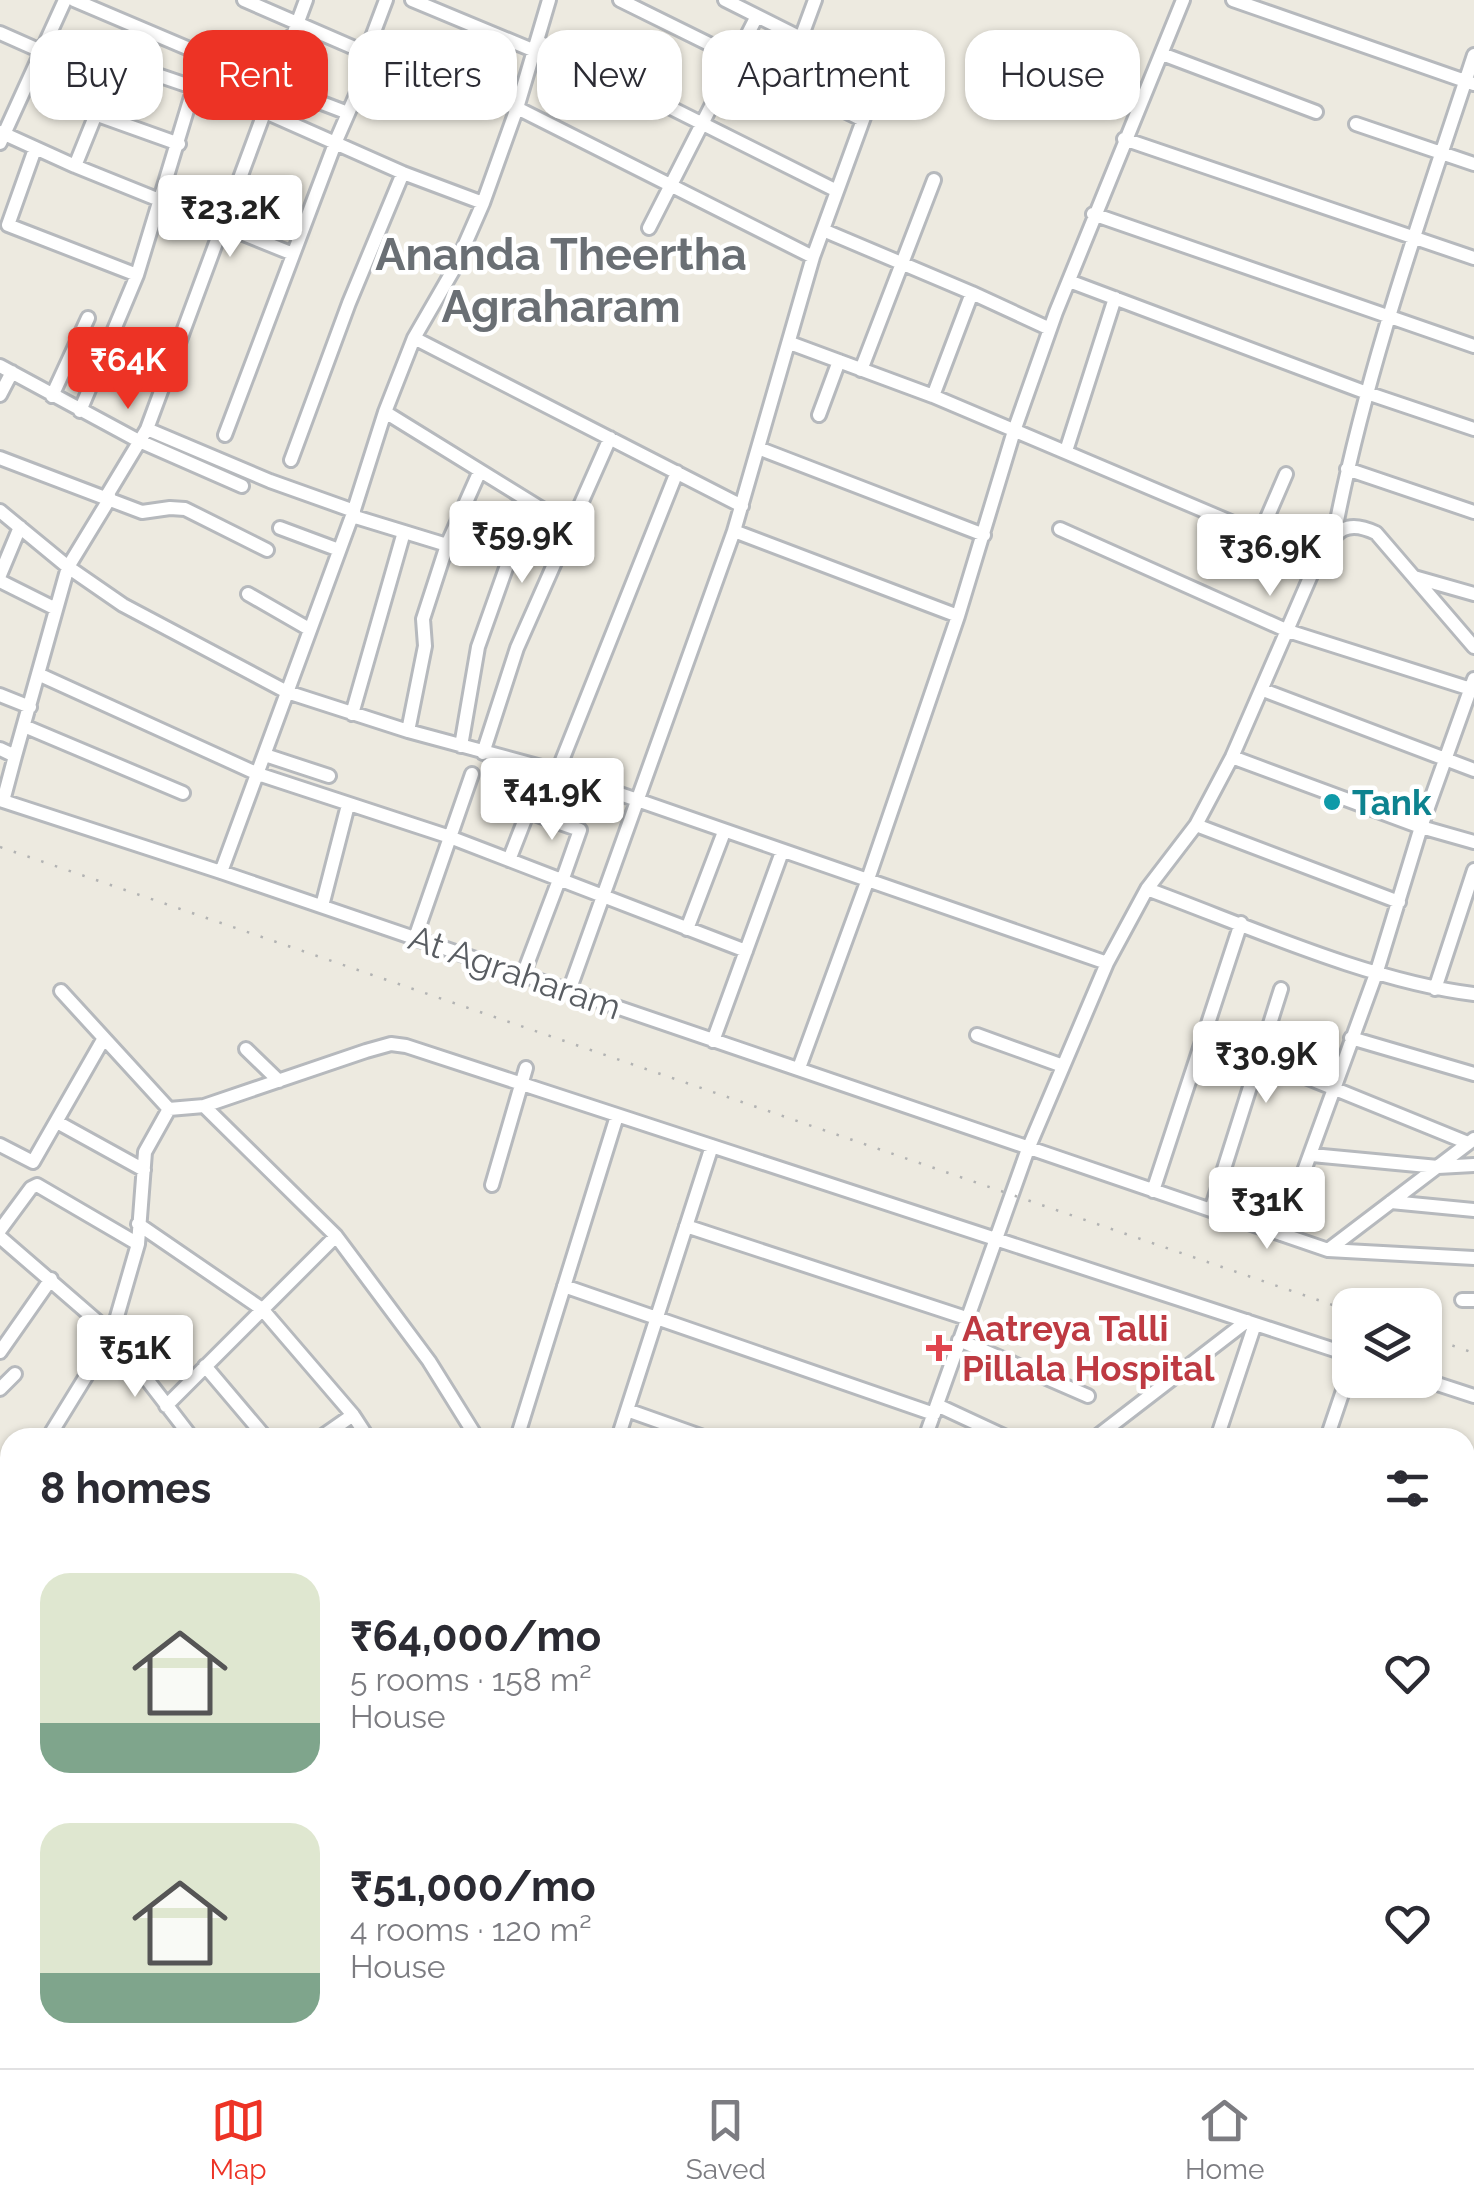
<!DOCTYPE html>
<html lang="en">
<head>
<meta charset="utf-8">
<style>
	:root { --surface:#fff; --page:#f7f7f7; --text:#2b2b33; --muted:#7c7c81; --line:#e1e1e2; --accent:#ed3325 }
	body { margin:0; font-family:Raleway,sans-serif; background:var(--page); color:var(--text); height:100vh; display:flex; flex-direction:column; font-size:38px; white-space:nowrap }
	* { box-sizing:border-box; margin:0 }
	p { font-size:32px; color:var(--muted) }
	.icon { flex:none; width:55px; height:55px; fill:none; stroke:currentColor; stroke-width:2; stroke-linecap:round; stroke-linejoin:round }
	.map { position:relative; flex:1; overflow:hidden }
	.details { position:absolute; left:0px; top:1428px; width:1475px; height:642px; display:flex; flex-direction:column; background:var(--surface); border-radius:30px 30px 0 0; box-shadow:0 2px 8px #0004 }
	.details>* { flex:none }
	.top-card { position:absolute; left:30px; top:30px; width:1415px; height:90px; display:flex; gap:20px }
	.tools { position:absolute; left:1332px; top:1288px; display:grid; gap:20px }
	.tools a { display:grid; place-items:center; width:110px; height:110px; border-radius:20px; background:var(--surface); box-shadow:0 2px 8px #0004; font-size:50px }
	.price { position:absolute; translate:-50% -85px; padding:0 22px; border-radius:10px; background:#fff; color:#222; font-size:32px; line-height:65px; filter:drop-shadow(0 2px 5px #0008) }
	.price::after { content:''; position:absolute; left:50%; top:60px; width:30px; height:22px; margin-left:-15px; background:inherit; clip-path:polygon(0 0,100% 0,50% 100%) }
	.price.on { background:var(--accent); color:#fff }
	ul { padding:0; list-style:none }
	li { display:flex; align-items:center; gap:30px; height:250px; padding:0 40px }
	li span { display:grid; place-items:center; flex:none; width:280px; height:200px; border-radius:30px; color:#555 }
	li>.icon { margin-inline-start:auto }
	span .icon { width:120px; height:120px; fill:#fffc; stroke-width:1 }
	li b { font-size:42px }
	h2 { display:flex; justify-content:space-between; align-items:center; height:120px; padding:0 40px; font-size:42px }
	.chip { padding:0 35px; border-radius:30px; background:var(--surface); box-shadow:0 2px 8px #0004; font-size:35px; line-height:90px }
	.chip.on { background:var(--accent); color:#fff }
	.tabs { display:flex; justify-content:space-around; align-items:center; height:140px; border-top:2px solid var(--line); background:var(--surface); font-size:28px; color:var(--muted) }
	.tabs a { display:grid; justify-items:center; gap:5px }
	.tabs .on { color:var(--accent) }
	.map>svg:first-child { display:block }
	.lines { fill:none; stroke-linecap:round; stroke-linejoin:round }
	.minor-casing { stroke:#b6b9bd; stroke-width:18 }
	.minor { stroke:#fff; stroke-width:12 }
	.rail { stroke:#b2b3b3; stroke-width:2.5; stroke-dasharray:2.5 12; stroke-linecap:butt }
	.culture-dot { fill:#0f9aa8; stroke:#fff; stroke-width:4 }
	.health-dot { fill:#e0444e; stroke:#fff; stroke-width:4 }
	.labels { text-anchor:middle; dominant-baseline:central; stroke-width:9; stroke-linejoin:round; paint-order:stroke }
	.culture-label { font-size:35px; font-weight:bold; fill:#0d838f; stroke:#fff; text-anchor:start }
	.street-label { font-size:35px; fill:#595d62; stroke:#fff }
	.health-label { font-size:35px; font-weight:bold; fill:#be3a42; stroke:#fff; text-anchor:start }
	.district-label { font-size:45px; font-weight:bold; fill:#6a6f74; stroke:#fff }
</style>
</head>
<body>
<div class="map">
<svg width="1474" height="2068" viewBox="0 0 1474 2068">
	<rect width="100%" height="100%" fill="#edeae0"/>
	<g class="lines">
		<g class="minor-casing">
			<path id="minor" d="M74 0 272 84 348 113
				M244 0 373 56 517 108 813 257
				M412 0 535 51
				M725 0 801 38 815 0
				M1233 0 1474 84
				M0 33 43 52
				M801 38 873 81 874 90 863 120
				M537 41 835 190
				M366 53 386 0
				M1162 54 1316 112
				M95 114 179 144
				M1356 124 1474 164
				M0 132 75 166 293 254
				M1124 139 1474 258
				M0 143 65 0
				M35 149 8 225 137 275
				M75 166 115 67 122 63 263 111 403 173 483 203
				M1093 214 1474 346
				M649 228 757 16
				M823 230 972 293 1050 329
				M1069 281 1367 393 1474 429
				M414 338 742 506
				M790 343 933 396 1318 559
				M0 366 137 440 242 486
				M861 370 934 180
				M0 395 12 372
				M52 396 88 318
				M933 396 972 293
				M80 411 137 275 194 87
				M385 412 571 527
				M819 415 839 361
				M147 429 270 481 354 511
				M225 435 336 141 373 56
				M758 448 984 535
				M1066 451 1115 298
				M0 458 142 512 170 508 185 509 267 550
				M291 460 349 303 403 173
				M1347 469 1474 512
				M106 497 147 429 306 0
				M0 511 68 567 123 605 287 692 408 731 545 768 1107 963
				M352 516 447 545
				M280 528 339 550
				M1060 529 1288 631 1474 690
				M734 531 958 616
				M1334 536C1365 372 1422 213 1474 55
				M1266 538 1264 525 1286 474
				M0 575 20 527
				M1414 577 1474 594
				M0 581 56 609
				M248 594 309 629
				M38 674 258 774 447 836 746 951
				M1263 690 1474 770
				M0 695 30 707
				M352 714 404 532
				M24 726 183 793
				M408 731 425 646 423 619 447 545 479 473
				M461 746 478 647 511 554
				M0 749 15 756 68 567 110 498
				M483 753 517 648 610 438
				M265 755 329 776
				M1232 757 1421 827 1474 842
				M557 773 677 472
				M0 800 221 872 1328 1250 1474 1139
				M3 801 15 756
				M529 812 580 830 562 881
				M1196 825 1399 902
				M509 860 545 768
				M221 872 352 516 385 412 414 338 455 267 483 203 517 108 549 0
				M1147 889C1248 926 1368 981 1474 994
				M322 906 348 805
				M687 929 724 832
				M415 938 472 774
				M523 975 559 880
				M1435 989 1474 870
				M61 991 169 1109 204 1106 366 1051 391 1044 406 1046 1350 1355
				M569 991 734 531 813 257 863 120 620 0
				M977 1035 1063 1066
				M1351 1038 1474 1074
				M713 1041 782 852
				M246 1049 279 1081
				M1259 1058 1468 1143
				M799 1068 867 882 958 616 1014 431 1056 312 1183 0
				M204 1106 336 1236 429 1361 477 1438
				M57 1122 144 1170
				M0 1145 33 1162 104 1038
				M1312 1155 1438 1167 1474 1165
				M492 1185 526 1068
				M1153 1191 1241 923
				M1391 1202 1474 1210
				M1211 1210 1281 989
				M138 1224 262 1309 353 1415 368 1438
				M686 1226 966 1318
				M0 1230 31 1188 37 1185 138 1244
				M1281 1234 1377 971 1421 827 1474 679
				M0 1237 112 1334 192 1438
				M1328 1250 1474 1258
				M564 1286 934 1414
				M1462 1300H1474
				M959 1340 1088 1396
				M0 1352 51 1279
				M205 1366 266 1438
				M1425 1380 1474 1396
				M0 1389 15 1374
				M937 1405 1008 1438
				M166 1406 336 1236
				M627 1410 706 1438
				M48 1438 112 1334 138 1244 145 1152 169 1109
				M320 1438 353 1415
				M517 1438 617 1116
				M618 1438 712 1146
				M925 1438 1028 1149 1107 963 1147 889 1196 825 1232 757 1318 559C1335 534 1343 517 1376 533L1474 647
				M1095 1438 1247 1321
				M1217 1438 1255 1324
				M1327 1438 1350 1370
				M1465 1498 1474 1501
				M0 1515 10 1499
				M0 1580 10 1592
				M0 1608 10 1621
				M1465 1615 1474 1618
				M0 1664 10 1652
				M1465 1695 1474 1667
				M0 1819 10 1823
				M1465 1933 1473 1910
				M0 1985 10 1963
				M0 1995 10 2002
				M1465 2005 1474 2008
				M81 2060 93 2068
				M375 2060 381 2068
				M403 2060 410 2068
				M569 2060 575 2068
				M850 2060 860 2068
				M968 2060 975 2068
				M138 2068 142 2060
				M238 2068 253 2060
				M346 2068 353 2060
				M510 2068 520 2060
				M702 2068 705 2060
				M1117 2068 1120 2060
				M1197 2068 1200 2060
				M1278 2068 1281 2060
				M1416 2068 1419 2060"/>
		</g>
		<use href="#minor" class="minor"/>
		<path class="rail" d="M0 847 1350 1311
			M1425 1336 1474 1353"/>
	</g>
	<circle class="culture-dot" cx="1332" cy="802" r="10"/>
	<path class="health-dot" d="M934 1333h10v10h10v10h-10v10h-10v-10h-10v-10h10z"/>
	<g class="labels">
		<g class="culture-label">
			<text x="1352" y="802">Tank</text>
		</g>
		<g class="street-label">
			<text transform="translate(515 972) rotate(19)">At Agraharam</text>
		</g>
		<g class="health-label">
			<text x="962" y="1328">Aatreya Talli<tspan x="962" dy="40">Pillala Hospital</tspan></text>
		</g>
		<g class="district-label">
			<text x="561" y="254">Ananda Theertha<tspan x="561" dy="52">Agraharam</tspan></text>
		</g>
	</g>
</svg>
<div class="tools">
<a><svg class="icon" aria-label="layers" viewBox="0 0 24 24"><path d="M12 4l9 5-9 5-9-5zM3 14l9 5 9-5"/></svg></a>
</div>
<b class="price" style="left:230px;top:260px">₹23.2K</b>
<b class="price on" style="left:128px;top:412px">₹64K</b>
<b class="price" style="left:522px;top:586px">₹59.9K</b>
<b class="price" style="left:1270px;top:599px">₹36.9K</b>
<b class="price" style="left:552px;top:843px">₹41.9K</b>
<b class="price" style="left:1266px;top:1106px">₹30.9K</b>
<b class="price" style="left:1267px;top:1252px">₹31K</b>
<b class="price" style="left:135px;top:1400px">₹51K</b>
<div class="top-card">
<a class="chip">Buy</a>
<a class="chip on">Rent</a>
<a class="chip">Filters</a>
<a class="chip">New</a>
<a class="chip">Apartment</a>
<a class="chip">House</a>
</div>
<section class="details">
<h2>8 homes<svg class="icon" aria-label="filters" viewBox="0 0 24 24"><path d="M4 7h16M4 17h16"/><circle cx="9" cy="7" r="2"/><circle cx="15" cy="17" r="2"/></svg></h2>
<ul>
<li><span style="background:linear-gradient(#dfe7d0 75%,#7fa58c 0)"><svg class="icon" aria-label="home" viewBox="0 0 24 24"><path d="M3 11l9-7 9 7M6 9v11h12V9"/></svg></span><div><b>₹64,000/mo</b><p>5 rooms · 158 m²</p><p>House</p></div><svg class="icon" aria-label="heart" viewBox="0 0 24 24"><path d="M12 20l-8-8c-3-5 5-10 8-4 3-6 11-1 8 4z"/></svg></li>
<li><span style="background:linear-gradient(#dfe7d0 75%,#7fa58c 0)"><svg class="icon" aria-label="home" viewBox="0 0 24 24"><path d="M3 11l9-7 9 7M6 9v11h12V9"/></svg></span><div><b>₹51,000/mo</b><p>4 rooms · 120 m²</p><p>House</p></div><svg class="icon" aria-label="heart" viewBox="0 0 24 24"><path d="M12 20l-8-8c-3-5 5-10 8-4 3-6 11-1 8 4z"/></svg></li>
</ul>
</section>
</div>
<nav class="tabs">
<a class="on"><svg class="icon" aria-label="map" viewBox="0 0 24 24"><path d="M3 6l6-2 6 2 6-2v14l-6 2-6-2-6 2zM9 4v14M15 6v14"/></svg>Map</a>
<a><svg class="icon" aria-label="saved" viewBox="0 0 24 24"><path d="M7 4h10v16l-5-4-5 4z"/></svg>Saved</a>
<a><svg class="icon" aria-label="home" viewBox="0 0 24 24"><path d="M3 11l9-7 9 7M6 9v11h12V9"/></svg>Home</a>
</nav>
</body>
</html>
